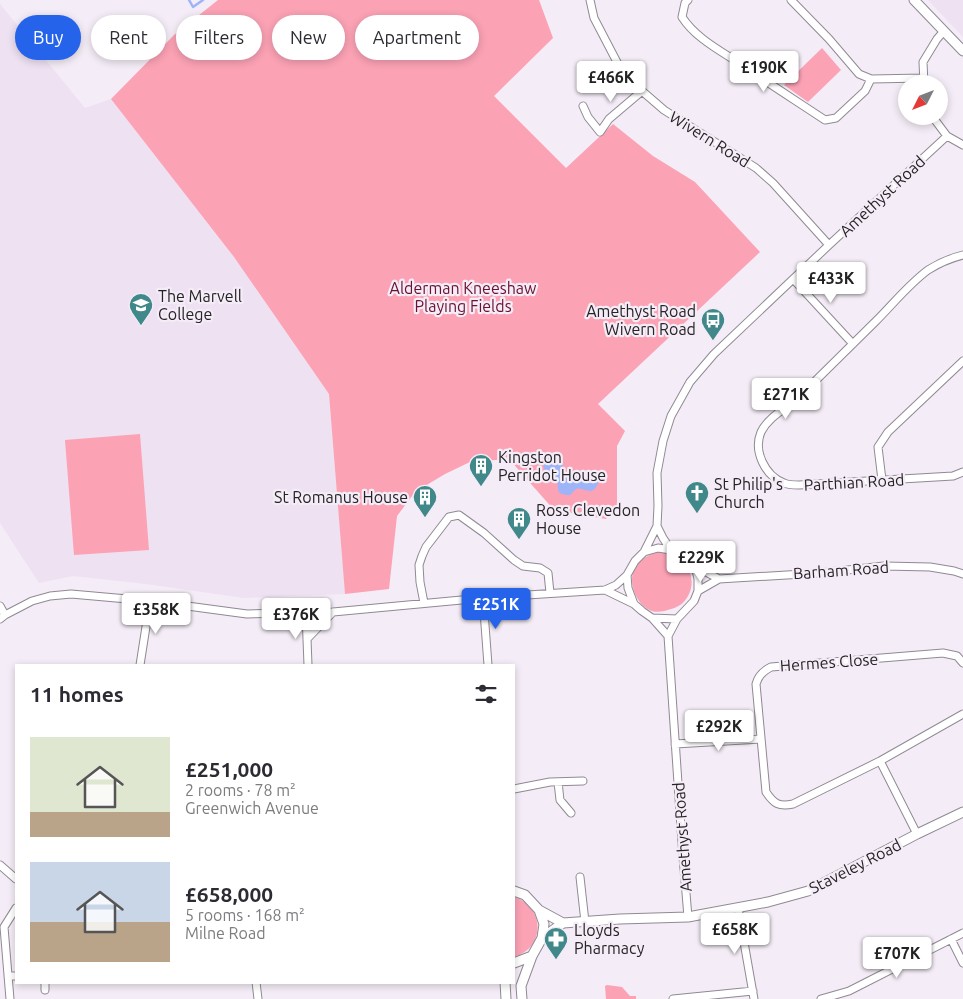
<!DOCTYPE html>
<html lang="en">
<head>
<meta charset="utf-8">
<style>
	:root { --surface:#fff; --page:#f7f7f7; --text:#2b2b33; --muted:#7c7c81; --accent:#2563eb }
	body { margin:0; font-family:Ubuntu,sans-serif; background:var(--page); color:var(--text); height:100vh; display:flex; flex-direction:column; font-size:19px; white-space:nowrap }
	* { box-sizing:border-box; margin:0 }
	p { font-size:16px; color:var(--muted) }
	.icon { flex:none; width:28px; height:28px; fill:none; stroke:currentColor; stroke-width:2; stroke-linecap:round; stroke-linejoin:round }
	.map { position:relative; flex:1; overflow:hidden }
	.panel { position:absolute; left:15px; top:664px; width:500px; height:320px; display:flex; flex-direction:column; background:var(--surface); border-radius:0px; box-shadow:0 2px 8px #0003 }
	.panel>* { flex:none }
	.hud { position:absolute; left:15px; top:15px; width:500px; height:45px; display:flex; gap:10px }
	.needle { width:32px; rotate:228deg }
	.fabs { position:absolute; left:898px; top:75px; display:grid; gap:10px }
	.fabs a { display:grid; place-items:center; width:50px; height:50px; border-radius:50%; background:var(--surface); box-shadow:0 2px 8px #0003; font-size:25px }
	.price { position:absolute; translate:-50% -42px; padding:0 11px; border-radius:5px; background:#fff; color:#222; font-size:16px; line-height:32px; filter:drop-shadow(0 1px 2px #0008) }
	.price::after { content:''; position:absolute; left:50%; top:30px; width:15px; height:11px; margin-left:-8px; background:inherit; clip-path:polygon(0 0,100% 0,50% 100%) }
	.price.active { background:var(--accent); color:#fff }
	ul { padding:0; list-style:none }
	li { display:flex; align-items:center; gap:15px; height:125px; padding:0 15px }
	li span { display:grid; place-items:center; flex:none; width:140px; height:100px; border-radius:0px; color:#555 }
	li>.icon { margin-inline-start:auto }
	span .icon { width:60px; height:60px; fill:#fffc; stroke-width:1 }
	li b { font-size:21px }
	h2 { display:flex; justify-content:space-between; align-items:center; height:60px; padding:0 15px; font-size:21px }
	.pill { padding:0 18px; border-radius:22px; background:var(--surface); box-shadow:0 2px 8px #0003; font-size:18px; line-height:45px }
	.pill.active { background:var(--accent); color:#fff }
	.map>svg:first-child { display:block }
	.built { fill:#eee1f2 }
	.green { fill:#fba2b5 }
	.water { fill:#9db5f8 }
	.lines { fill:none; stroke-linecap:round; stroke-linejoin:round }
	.stream { stroke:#9db5f8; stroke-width:2.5 }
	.minor-casing { stroke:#908993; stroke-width:9 }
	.tertiary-casing { stroke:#908993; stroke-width:11 }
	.minor { stroke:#fff; stroke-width:7 }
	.tertiary { stroke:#fff; stroke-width:9 }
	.labels { text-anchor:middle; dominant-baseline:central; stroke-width:4.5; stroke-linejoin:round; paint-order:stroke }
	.street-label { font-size:16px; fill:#262327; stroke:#f4ecf6 }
	.park-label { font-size:16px; fill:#6b1131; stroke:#f4ecf6 }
	.poi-label { font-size:16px; fill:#262327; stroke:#f4ecf6; text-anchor:start }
</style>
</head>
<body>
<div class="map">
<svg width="963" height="999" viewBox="0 0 963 999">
	<rect width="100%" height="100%" fill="#f4ecf6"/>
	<path class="built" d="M928 0H963V37Z
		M0 4 85 108 111 99 234 257 329 394 345 594 244 598 146 584 73 576 39 583 0 523Z"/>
	<path class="green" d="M218 0H539L553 38 494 96 566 168 613 124 653 156 695 182 760 252 598 404 625 431 617 446V505L606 519 554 510 509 459 470 462 445 474 415 492 397 516 389 589 345 594 329 394 234 257 111 99 174 35Z
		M822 48 841 70 808 102 784 85Z
		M140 434 149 550 74 555 65 440Z
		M658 552C665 552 671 552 677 556 690 564 696 582 688 596 684 603 679 607 671 609 665 611 658 613 652 611 636 606 626 580 636 565 641 558 650 555 658 552Z
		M514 897C545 906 546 948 514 957Z
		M607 985 622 987 630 996H636V999H606L605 986Z"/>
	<path class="water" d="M551 454C565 453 562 462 563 471 566 476 569 478 575 478 585 469 592 465 599 480 594 500 583 486 576 489 574 491 572 493 570 495 551 495 562 485 555 477 551 472 553 476 548 473 540 467 544 457 551 454Z"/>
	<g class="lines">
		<path class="stream" d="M189 0 193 7 203 0"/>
		<g class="minor-casing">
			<path id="minor" d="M590 0 594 18 618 64 642 91 664 110 756 168 773 183 829 245
				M688 0 685 3 682 17C696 39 723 52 745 67 771 85 798 102 825 120L836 118 865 91 871 79
				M791 0 829 39 859 74 871 79 923 78
				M924 84 923 62 937 39 944 31
				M583 106 588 117 600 132 609 119 642 91
				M932 116 947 136 963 145
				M963 255C951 258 939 263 928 270 909 284 893 304 876 321 851 346 825 371 800 396 787 408 769 416 761 432 753 451 765 476 784 483 788 485 794 485 799 485L953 476 963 472
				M793 279 853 344
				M882 480 878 447 888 432 963 361
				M657 526 663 538 671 550
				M644 552 657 526 658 506 657 473 663 441 671 416 690 382 714 354 829 245 947 136
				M695 566 719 579
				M605 590 634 604
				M698 591 719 579 820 573 884 566 930 567 954 571 963 574
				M483 598 488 665
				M424 603 420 582 419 565 422 556 426 547 449 517 459 515 484 533 514 560 523 566 540 568 548 573 550 593
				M0 606 5 615
				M306 613 308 665
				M652 618 668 636
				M0 619 5 615 32 601 50 596 71 594 150 601 247 614 333 612 483 598 605 590 616 585 627 575
				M677 619 652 618 642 611 634 604 628 588 627 575 635 561 644 552 658 548 671 550 683 556 695 566 698 579V591L694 601 677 619 668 636 683 857 688 917
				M307 639 333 612
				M963 663 957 656 943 653 771 667C763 671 758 676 756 684L766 792C774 804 779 807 793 804L880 761 963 714
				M140 665 150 601
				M675 744 761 739
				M880 761 917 834
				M558 782 560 800 571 813
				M514 789 550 782 583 781
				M0 865 16 879
				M580 877 585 922
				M738 908 754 999
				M951 939 963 963
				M8 976H16
				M45 982V990
				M256 982 258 999
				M10 999 4 927 16 908
				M673 999 753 991
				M821 999 849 991 963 933"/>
		</g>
		<g class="tertiary-casing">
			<path id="tertiary" d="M914 0 963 51
				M514 891 525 895 539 910 544 924 542 938 532 956 514 963
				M539 910 563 923 620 919 688 917 768 902 808 891 917 834 963 812
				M542 938 563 923
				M505 982 506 999
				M522 999 521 986 532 956"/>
		</g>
		<use href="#minor" class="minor"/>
		<use href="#tertiary" class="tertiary"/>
	</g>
	<defs>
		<g id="school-pin" transform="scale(1.25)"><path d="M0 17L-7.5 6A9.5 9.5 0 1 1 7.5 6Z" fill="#408889" stroke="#f4ecf6"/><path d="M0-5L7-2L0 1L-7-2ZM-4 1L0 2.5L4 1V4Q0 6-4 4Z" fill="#fff"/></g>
		<g id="bus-pin" transform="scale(1.25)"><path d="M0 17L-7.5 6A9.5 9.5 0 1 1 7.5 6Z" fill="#408889" stroke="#f4ecf6"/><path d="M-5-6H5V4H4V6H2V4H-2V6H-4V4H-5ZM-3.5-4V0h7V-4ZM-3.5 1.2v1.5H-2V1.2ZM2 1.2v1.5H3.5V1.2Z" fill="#fff"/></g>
		<g id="building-pin" transform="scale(1.25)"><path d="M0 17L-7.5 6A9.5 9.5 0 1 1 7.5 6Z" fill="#408889" stroke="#f4ecf6"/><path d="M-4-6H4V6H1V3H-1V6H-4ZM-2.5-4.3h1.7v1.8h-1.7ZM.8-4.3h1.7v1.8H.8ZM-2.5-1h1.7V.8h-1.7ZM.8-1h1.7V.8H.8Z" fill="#fff"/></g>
		<g id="church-pin" transform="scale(1.25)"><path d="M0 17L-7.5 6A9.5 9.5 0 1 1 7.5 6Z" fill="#408889" stroke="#f4ecf6"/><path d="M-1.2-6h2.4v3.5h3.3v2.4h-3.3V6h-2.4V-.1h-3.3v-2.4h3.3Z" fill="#fff"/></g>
		<g id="pharmacy-pin" transform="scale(1.25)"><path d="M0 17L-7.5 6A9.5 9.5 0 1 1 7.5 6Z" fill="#408889" stroke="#f4ecf6"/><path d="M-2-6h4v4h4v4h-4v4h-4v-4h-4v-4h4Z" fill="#fff"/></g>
	</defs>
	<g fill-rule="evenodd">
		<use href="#school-pin" x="141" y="305"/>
		<use href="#bus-pin" x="713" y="320"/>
		<use href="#building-pin" x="481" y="466"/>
		<use href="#church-pin" x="697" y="493"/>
		<use href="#building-pin" x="425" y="497"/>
		<use href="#building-pin" x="519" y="519"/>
		<use href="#pharmacy-pin" x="556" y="939"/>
	</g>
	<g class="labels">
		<g class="street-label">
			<text transform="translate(710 139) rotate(32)">Wivern Road</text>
			<text transform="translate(882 196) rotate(-43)">Amethyst Road</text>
			<text transform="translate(854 482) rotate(-3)">Parthian Road</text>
			<text transform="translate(841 570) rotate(-4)">Barham Road</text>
			<text transform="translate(829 662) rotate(-4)">Hermes Close</text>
			<text transform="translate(682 837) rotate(-94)">Amethyst Road</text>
			<text transform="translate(855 866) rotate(-27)">Staveley Road</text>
		</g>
		<g class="park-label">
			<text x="463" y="288">Alderman Kneeshaw<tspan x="463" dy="18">Playing Fields</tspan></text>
		</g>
		<g class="poi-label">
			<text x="158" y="296">The Marvell<tspan x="158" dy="18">College</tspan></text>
			<text x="696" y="311" text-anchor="end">Amethyst Road<tspan x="696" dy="18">Wivern Road</tspan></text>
			<text x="498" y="457">Kingston<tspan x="498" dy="18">Perridot House</tspan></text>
			<text x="714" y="484">St Philip's<tspan x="714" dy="18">Church</tspan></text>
			<text x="408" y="497" text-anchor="end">St Romanus House</text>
			<text x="536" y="510">Ross Clevedon<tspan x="536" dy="18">House</tspan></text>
			<text x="574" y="930">Lloyds<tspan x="574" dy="18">Pharmacy</tspan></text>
		</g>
	</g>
</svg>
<div class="fabs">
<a><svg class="needle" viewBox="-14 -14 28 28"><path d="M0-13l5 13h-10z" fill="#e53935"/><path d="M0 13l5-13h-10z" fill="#7c7c81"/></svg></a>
</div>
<b class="price" style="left:764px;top:93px">£190K</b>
<b class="price" style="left:611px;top:103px">£466K</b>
<b class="price" style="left:831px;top:304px">£433K</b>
<b class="price" style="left:786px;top:420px">£271K</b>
<b class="price" style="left:701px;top:583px">£229K</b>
<b class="price active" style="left:496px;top:630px">£251K</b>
<b class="price" style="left:156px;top:635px">£358K</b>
<b class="price" style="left:296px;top:640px">£376K</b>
<b class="price" style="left:719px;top:752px">£292K</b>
<b class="price" style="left:735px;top:955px">£658K</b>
<b class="price" style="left:897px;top:979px">£707K</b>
<div class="hud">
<a class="pill active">Buy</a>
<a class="pill">Rent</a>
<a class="pill">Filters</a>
<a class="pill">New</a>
<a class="pill">Apartment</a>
</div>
<section class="panel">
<h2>11 homes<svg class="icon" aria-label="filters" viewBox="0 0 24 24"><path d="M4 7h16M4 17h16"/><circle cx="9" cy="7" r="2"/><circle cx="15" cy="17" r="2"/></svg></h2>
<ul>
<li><span style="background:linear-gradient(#dfe7d0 75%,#b9a48a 0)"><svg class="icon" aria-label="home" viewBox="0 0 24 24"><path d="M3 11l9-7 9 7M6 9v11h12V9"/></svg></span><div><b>£251,000</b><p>2 rooms · 78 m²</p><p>Greenwich Avenue</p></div></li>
<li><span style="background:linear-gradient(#c9d6e8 60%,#b9a48a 0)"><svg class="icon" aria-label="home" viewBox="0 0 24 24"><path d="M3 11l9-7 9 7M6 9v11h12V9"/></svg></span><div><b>£658,000</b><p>5 rooms · 168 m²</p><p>Milne Road</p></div></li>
</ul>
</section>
</div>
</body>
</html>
